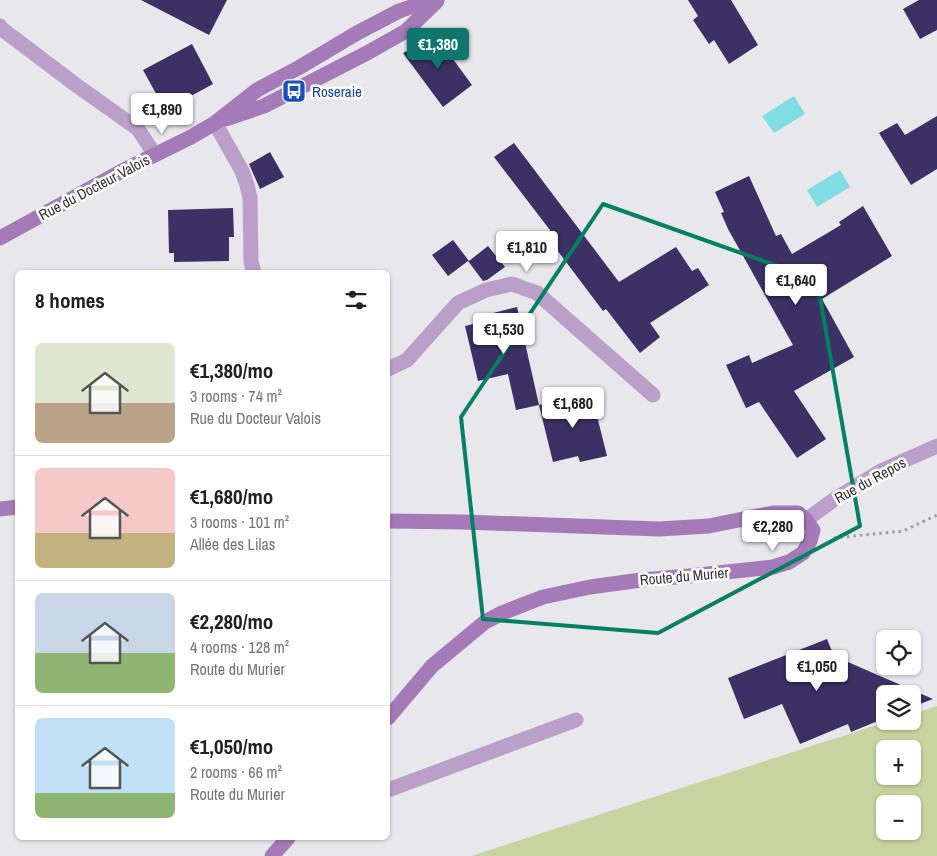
<!DOCTYPE html>
<html lang="en">
<head>
<meta charset="utf-8">
<style>
	:root { --surface:#fff; --page:#f2f2f2; --text:#202124; --muted:#757577; --line:#e0e0e0; --accent:#0f766e }
	body { margin:0; font-family:"Archivo Narrow",sans-serif; background:var(--page); color:var(--text); height:100vh; display:flex; flex-direction:column; font-size:19px; white-space:nowrap }
	* { box-sizing:border-box; margin:0 }
	p { font-size:16px; color:var(--muted) }
	.icon { flex:none; width:28px; height:28px; fill:none; stroke:currentColor; stroke-width:2; stroke-linecap:round; stroke-linejoin:round }
	.map { position:relative; flex:1; overflow:hidden }
	.side { position:absolute; left:15px; top:270px; width:375px; height:570px; display:flex; flex-direction:column; background:var(--surface); border-radius:8px; box-shadow:0 1px 4px #0004 }
	.side>* { flex:none }
	.fabs { position:absolute; left:876px; top:630px; display:grid; gap:10px }
	.fabs a { display:grid; place-items:center; width:45px; height:45px; border-radius:8px; background:var(--surface); box-shadow:0 1px 4px #0004; font-size:25px }
	.price { position:absolute; translate:-50% -42px; padding:0 11px; border-radius:5px; background:#fff; color:#222; font-size:16px; line-height:32px; filter:drop-shadow(0 1px 2px #0008) }
	.price::after { content:''; position:absolute; left:50%; top:30px; width:15px; height:11px; margin-left:-8px; background:inherit; clip-path:polygon(0 0,100% 0,50% 100%) }
	.price.selected { background:var(--accent); color:#fff }
	ul { padding:0; list-style:none }
	li { display:flex; align-items:center; gap:15px; height:125px; padding:0 20px }
	li+li { border-top:1px solid var(--line) }
	li span { display:grid; place-items:center; flex:none; width:140px; height:100px; border-radius:8px; color:#555 }
	li>.icon { margin-inline-start:auto }
	span .icon { width:60px; height:60px; fill:#fffc; stroke-width:1 }
	li b { font-size:21px }
	h2 { display:flex; justify-content:space-between; align-items:center; height:60px; padding:0 20px; font-size:21px }
	.map>svg:first-child { display:block }
	.green { fill:#c8d4a0; fill-rule:evenodd }
	.water { fill:#81dde4 }
	.building { fill:#3b3165 }
	.lines { fill:none; stroke-linecap:round; stroke-linejoin:round }
	.path { stroke:#9e9ea2; stroke-width:3; stroke-dasharray:2.5 4; stroke-linecap:butt }
	.lane { stroke:#ba9fc9; stroke-width:15 }
	.street { stroke:#ba9fc9; stroke-width:15 }
	.secondary { stroke:#a47ab8; stroke-width:15 }
	.marked { fill:none; stroke:#008162; stroke-width:4; stroke-linejoin:round }
	.labels { text-anchor:middle; dominant-baseline:central; stroke-width:5; stroke-linejoin:round; paint-order:stroke }
	.transit-label { font-size:15px; fill:#164399; stroke:#fff; text-anchor:start }
	.street-label { font-size:15px; fill:#343436; stroke:#fff }
</style>
</head>
<body>
<div class="map">
<svg width="937" height="856" viewBox="0 0 937 856">
	<rect width="100%" height="100%" fill="#e7e7ec"/>
	<path class="green" d="M937 706V856H471L889 721H912L913 714ZM885 749H912V776H885ZM885 804H912V831H885Z"/>
	<path class="water" d="M794 96 805 114 774 133 762 116Z
		M840 170 850 187 817 207 807 190Z"/>
	<path class="building" d="M141 0H227L209 35Z
		M688 0H731L758 45 729 64 714 40 709 44 693 20 698 16Z
		M919 0H937V30L920 39 903 9Z
		M436 36 472 85 443 107 403 53Z
		M192 44 213 84 165 110 143 70Z
		M937 116V169L911 185 879 133 897 123 905 135Z
		M514 143 619 282 676 247 692 271 698 268 709 285 650 323 660 337 640 353 606 309 603 311 551 242 556 238 494 157Z
		M270 152 284 177 260 189 249 164Z
		M749 176 776 236 781 234 792 254 841 225 839 222 863 206 892 256 822 299 854 357 794 391 826 439 797 458 759 402 746 408 726 365 749 355 752 363 793 345 728 229 721 213 724 212 715 192Z
		M233 208 234 237H229V261L174 262V253H169L168 210Z
		M453 240 469 261 488 246 505 267 487 280 483 281 468 261 448 276 432 255Z
		M517 307 539 405 516 410 508 374 478 381 465 326 494 319 493 313Z
		M591 392 607 456 580 462 578 456 553 462 539 405Z
		M827 639 834 656 933 699 912 707V694H885V718L851 732 848 724 800 744 782 704 744 719 728 678Z"/>
	<g class="lines">
		<path class="path" d="M834 538 903 531 937 515"/>
		<path class="lane" d="M388 790 576 720"/>
		<path class="street" d="M0 26 2 29 76 85 138 129 155 155
			M215 123 242 171 247 185 250 198 251 262 254 272
			M388 369 407 360 458 303 486 290 512 284 537 293 653 395
			M806 520 835 499 883 470 937 446"/>
		<path class="secondary" d="M226 119 264 106 367 53 406 31 437 1
			M0 238 122 171 191 137 215 123 257 90 300 67 357 33 399 11 432 0
			M0 509 18 507
			M388 521 464 522 659 529 709 526 773 513H798L806 520 813 530 810 541 803 553 789 562 773 567 689 576 641 580 590 587 543 597 502 613 485 622 432 666 388 718
			M272 856 288 838"/>
	</g>
	<path class="marked" d="M603 204 817 280 860 526 658 633 483 619 461 417Z"/>
	<defs>
		<g id="bus-square" transform="scale(1.25)"><rect x="-9" y="-9" width="18" height="18" rx="4" fill="#1a4fb4" stroke="#fff"/><path d="M-5-6H5V4H4V6H2V4H-2V6H-4V4H-5ZM-3.5-4V0h7V-4ZM-3.5 1.2v1.5H-2V1.2ZM2 1.2v1.5H3.5V1.2Z" fill="#fff"/></g>
	</defs>
	<g fill-rule="evenodd">
		<use href="#bus-square" x="294" y="91"/>
	</g>
	<g class="labels">
		<g class="transit-label">
			<text x="312" y="91">Roseraie</text>
		</g>
		<g class="street-label">
			<text transform="translate(94 187) rotate(-28)">Rue du Docteur Valois</text>
			<text transform="translate(870 480) rotate(-29)">Rue du Repos</text>
			<text transform="translate(684 576) rotate(-5)">Route du Murier</text>
		</g>
	</g>
</svg>
<div class="fabs">
<a><svg class="icon" aria-label="locate" viewBox="0 0 24 24"><circle cx="12" cy="12" r="6"/><path d="M12 2v4M12 18v4M2 12h4M18 12h4"/></svg></a>
<a><svg class="icon" aria-label="layers" viewBox="0 0 24 24"><path d="M12 4l9 5-9 5-9-5zM3 14l9 5 9-5"/></svg></a>
<a>+</a>
<a>−</a>
</div>
<b class="price selected" style="left:438px;top:70px">€1,380</b>
<b class="price" style="left:162px;top:135px">€1,890</b>
<b class="price" style="left:527px;top:273px">€1,810</b>
<b class="price" style="left:796px;top:306px">€1,640</b>
<b class="price" style="left:504px;top:355px">€1,530</b>
<b class="price" style="left:573px;top:429px">€1,680</b>
<b class="price" style="left:773px;top:552px">€2,280</b>
<b class="price" style="left:817px;top:692px">€1,050</b>
<section class="side">
<h2>8 homes<svg class="icon" aria-label="filters" viewBox="0 0 24 24"><path d="M4 7h16M4 17h16"/><circle cx="9" cy="7" r="2"/><circle cx="15" cy="17" r="2"/></svg></h2>
<ul>
<li><span style="background:linear-gradient(#dfe7d0 60%,#b9a48a 0)"><svg class="icon" aria-label="home" viewBox="0 0 24 24"><path d="M3 11l9-7 9 7M6 9v11h12V9"/></svg></span><div><b>€1,380/mo</b><p>3 rooms · 74 m²</p><p>Rue du Docteur Valois</p></div></li>
<li><span style="background:linear-gradient(#f6c9c9 65%,#c2b280 0)"><svg class="icon" aria-label="home" viewBox="0 0 24 24"><path d="M3 11l9-7 9 7M6 9v11h12V9"/></svg></span><div><b>€1,680/mo</b><p>3 rooms · 101 m²</p><p>Allée des Lilas</p></div></li>
<li><span style="background:linear-gradient(#c9d6e8 60%,#8fb573 0)"><svg class="icon" aria-label="home" viewBox="0 0 24 24"><path d="M3 11l9-7 9 7M6 9v11h12V9"/></svg></span><div><b>€2,280/mo</b><p>4 rooms · 128 m²</p><p>Route du Murier</p></div></li>
<li><span style="background:linear-gradient(#bfe0f5 75%,#8fb573 0)"><svg class="icon" aria-label="home" viewBox="0 0 24 24"><path d="M3 11l9-7 9 7M6 9v11h12V9"/></svg></span><div><b>€1,050/mo</b><p>2 rooms · 66 m²</p><p>Route du Murier</p></div></li>
</ul>
</section>
</div>
</body>
</html>
